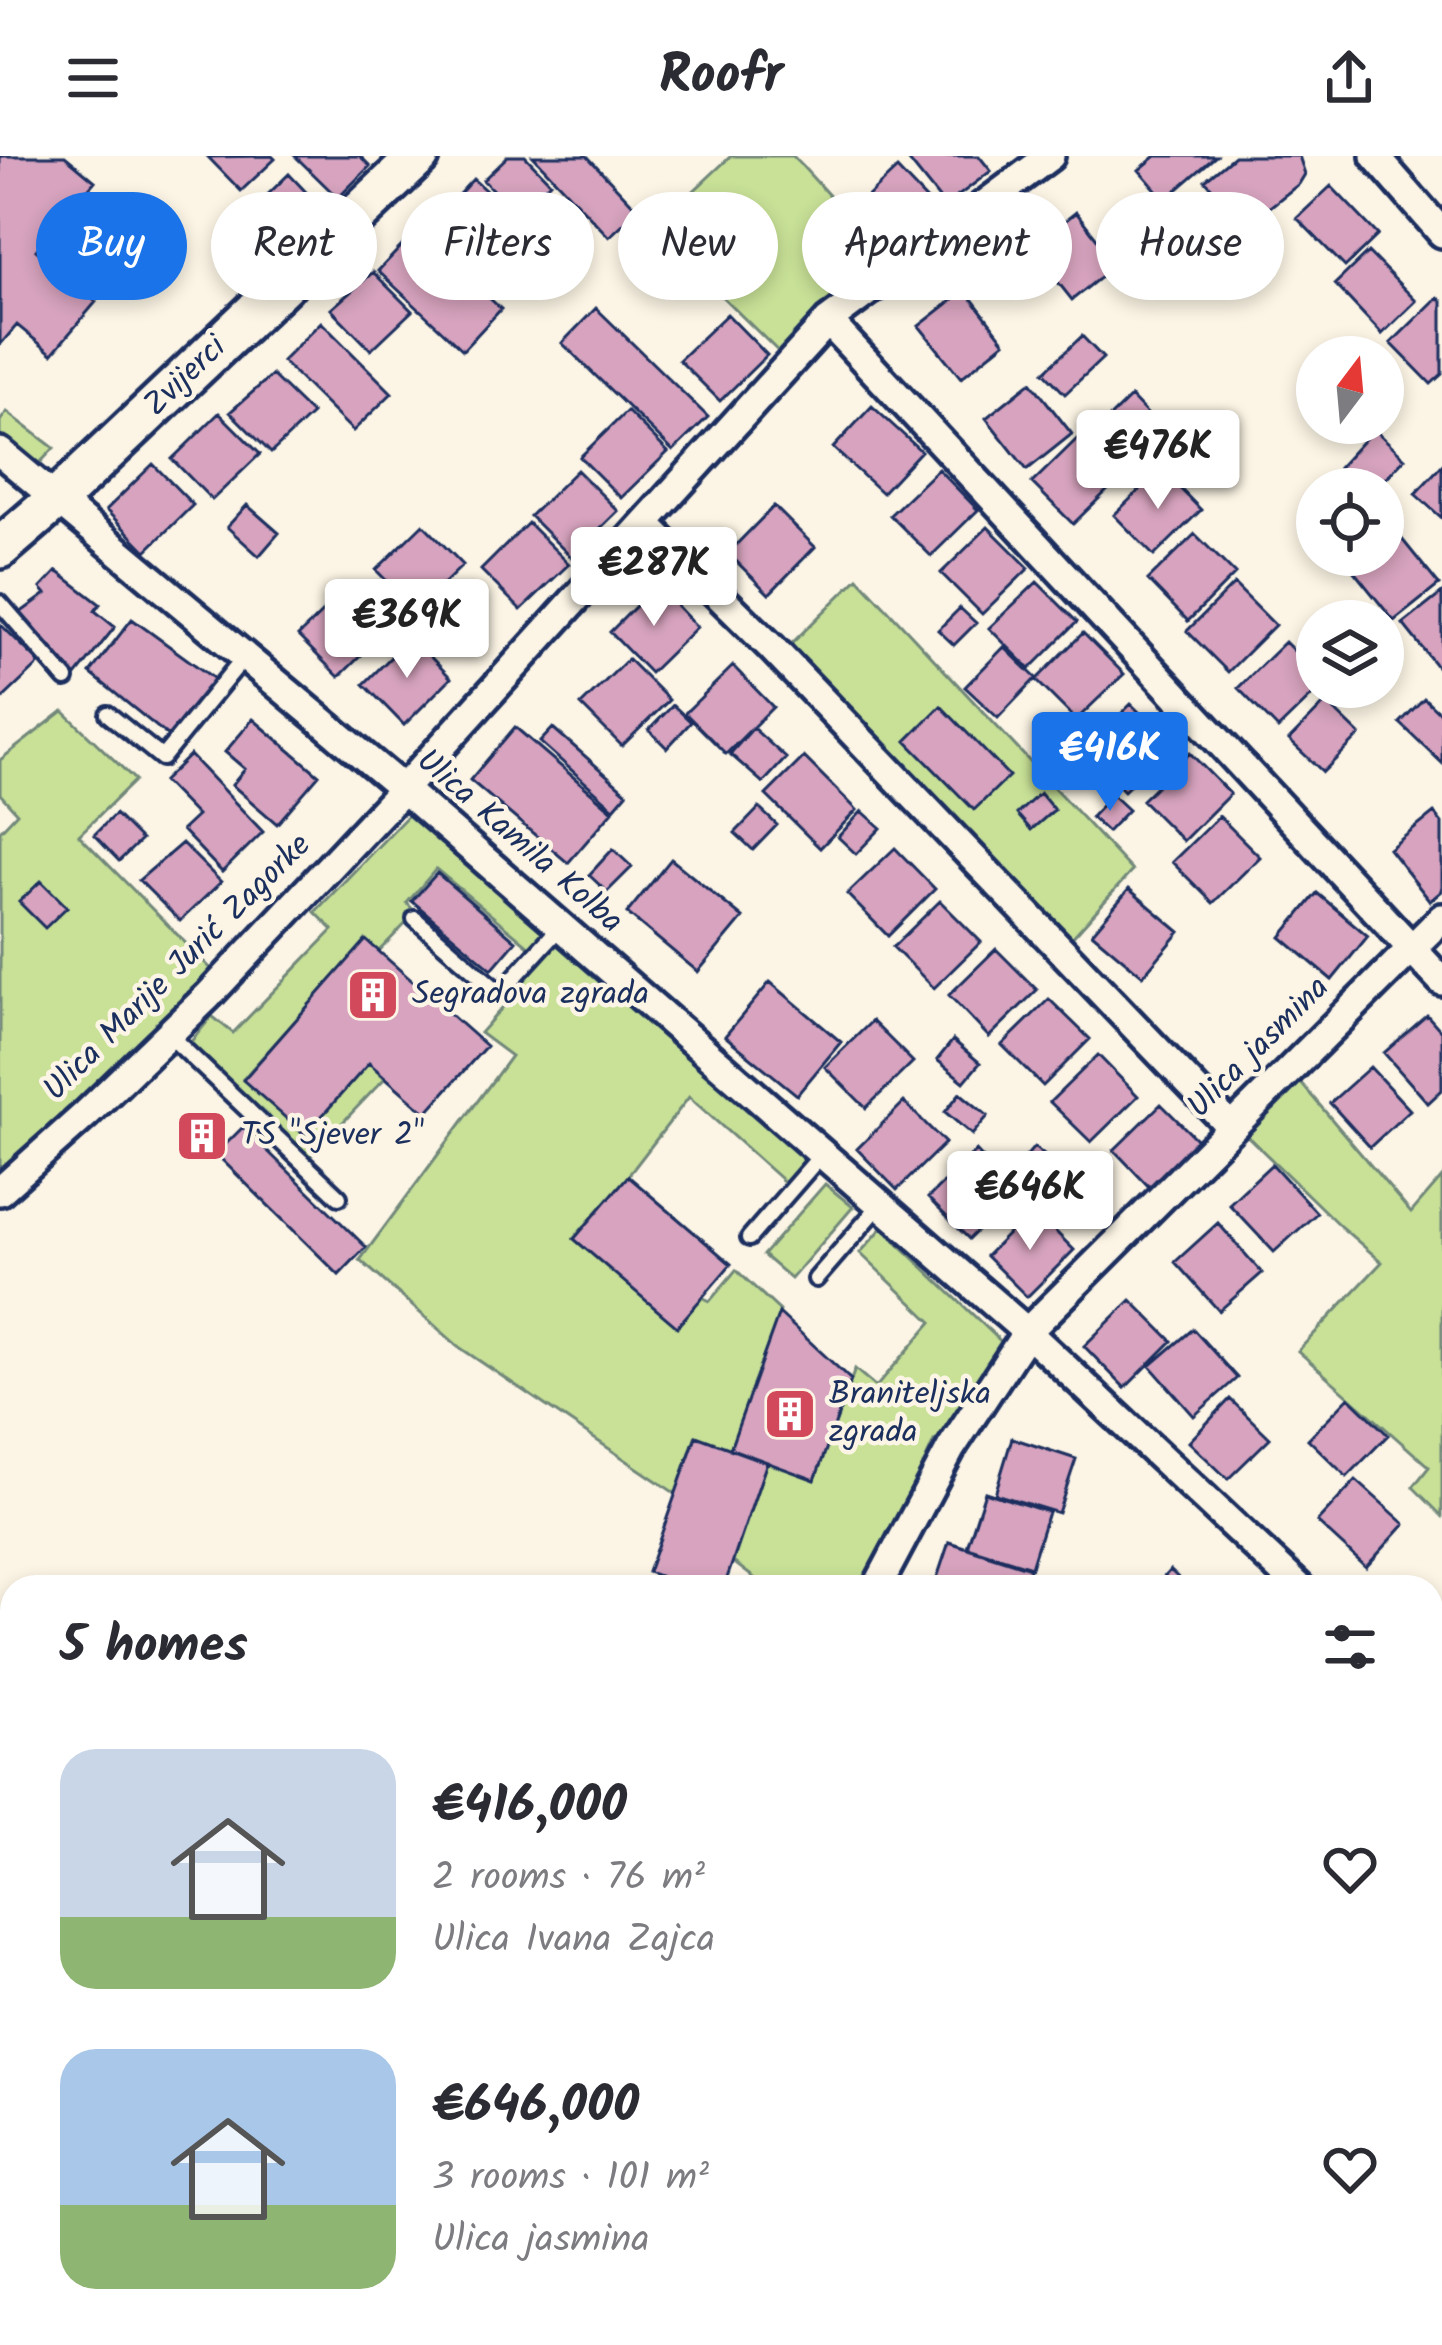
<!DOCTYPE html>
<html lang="en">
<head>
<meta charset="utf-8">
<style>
	:root { --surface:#fff; --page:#f7f7f7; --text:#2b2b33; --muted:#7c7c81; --accent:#1a73e8 }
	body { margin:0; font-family:Kalam,sans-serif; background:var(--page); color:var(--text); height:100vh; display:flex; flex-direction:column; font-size:45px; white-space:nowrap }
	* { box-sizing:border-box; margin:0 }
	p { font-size:39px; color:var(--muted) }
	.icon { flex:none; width:66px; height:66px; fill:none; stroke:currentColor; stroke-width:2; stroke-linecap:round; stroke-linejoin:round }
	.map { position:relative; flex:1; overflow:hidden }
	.drawer { position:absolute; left:0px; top:1419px; width:1443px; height:771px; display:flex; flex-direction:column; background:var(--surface); border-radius:36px 36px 0 0; box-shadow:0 6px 18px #0003 }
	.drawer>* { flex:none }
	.hud { position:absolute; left:36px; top:36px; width:1371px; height:108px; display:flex; gap:24px }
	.needle { width:78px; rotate:16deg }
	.controls { position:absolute; left:1296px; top:180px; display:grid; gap:24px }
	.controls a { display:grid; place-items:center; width:108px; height:108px; border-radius:50%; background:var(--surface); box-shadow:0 6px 18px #0003; font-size:60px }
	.price { position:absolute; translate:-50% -102px; padding:0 27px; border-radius:12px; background:#fff; color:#222; font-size:39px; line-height:78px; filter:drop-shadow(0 3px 6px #0008) }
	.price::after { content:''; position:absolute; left:50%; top:72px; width:36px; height:27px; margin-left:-18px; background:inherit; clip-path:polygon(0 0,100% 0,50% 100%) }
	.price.current { background:var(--accent); color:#fff }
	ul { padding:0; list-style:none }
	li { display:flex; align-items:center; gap:36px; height:300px; padding:0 60px }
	li span { display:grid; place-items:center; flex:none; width:336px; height:240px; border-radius:36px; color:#555 }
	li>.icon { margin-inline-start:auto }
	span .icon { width:144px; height:144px; fill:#fffc; stroke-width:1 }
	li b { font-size:51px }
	h2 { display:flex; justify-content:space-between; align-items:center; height:144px; padding:0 60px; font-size:51px }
	.tag { padding:0 42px; border-radius:54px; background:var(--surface); box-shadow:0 6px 18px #0003; font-size:42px; line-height:108px }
	.tag.current { background:var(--accent); color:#fff }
	header { display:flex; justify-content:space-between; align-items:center; height:156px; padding:0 60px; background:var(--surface); font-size:54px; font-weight:800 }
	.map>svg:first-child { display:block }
	.green { fill:#c8e197; stroke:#72887a; stroke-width:3 }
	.building { fill:#d7a3be; stroke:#1b2f5e; stroke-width:3 }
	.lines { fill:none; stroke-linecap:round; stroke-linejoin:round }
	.lane-casing { stroke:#1b2f5e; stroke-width:22 }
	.street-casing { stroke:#1b2f5e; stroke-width:36 }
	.secondary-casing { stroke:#1b2f5e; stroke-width:48 }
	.lane { stroke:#fcf5e5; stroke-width:14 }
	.street { stroke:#fcf5e5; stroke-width:27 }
	.secondary { stroke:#fcf5e5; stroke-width:39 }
	.labels { text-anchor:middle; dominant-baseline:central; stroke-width:9; stroke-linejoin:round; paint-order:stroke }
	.street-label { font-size:33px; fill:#1b2f5e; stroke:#fcf5e5 }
	.poi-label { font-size:33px; fill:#1b2f5e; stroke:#fcf5e5; text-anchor:start }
</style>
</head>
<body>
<header><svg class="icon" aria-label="menu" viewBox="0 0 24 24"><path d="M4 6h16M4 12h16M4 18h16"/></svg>Roofr<svg class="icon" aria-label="share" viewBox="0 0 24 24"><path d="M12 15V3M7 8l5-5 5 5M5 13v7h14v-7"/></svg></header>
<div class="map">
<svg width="1442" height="2189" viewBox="0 0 1442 2189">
	<rect width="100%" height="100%" fill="#fcf5e5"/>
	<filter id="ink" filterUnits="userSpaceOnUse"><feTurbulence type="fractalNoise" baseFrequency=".00833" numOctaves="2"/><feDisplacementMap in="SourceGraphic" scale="24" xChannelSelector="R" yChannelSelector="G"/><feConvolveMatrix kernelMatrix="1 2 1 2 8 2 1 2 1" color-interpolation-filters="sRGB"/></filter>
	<g filter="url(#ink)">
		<path class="green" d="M731 0H793L897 114 790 207 653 73Z
			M7 256 54 292 38 309 0 279V265Z
			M858 422 1132 715 1061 794 779 500Z
			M63 555 135 624 79 679 222 824 0 1035V675L17 657 0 638V604Z
			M412 655 551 780 822 998 791 1032 689 941 628 1020 574 1082 677 1170 702 1141 710 1145 736 1114 780 1155 730 1293 695 1281 676 1338 459 1191 360 1104 511 900 480 877 509 844 500 837 537 797 436 713 407 747 416 757 379 795 366 785 243 923 305 979 369 907 385 922 304 1007 184 894 212 860 233 877 333 774 315 756Z
			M1289 913 1411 1057 1442 1021V1360L1413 1331 1429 1311 1298 1195 1382 1106 1341 1071 1237 970Z
			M825 1028 853 1051 791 1123 763 1099Z
			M882 1072 1013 1197 951 1292 934 1285 898 1365 873 1431H766L733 1406 767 1306 815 1323 855 1213 876 1231 932 1166 860 1097Z
			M1431 1857 1442 1869V2009L1431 2018Z"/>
		<path class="building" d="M0 0H65L95 25 36 94 96 146 52 198 17 169 0 189Z
			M272 0 275 3 241 35 208 1Z
			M295 0H360L370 10 338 42Z
			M508 0H525L550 26 516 58 483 24Z
			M533 0H587L638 54 609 81Z
			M905 0H979L991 15 945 50Z
			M1156 0H1216L1165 44 1139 14Z
			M1234 0H1299L1305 18 1299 28 1238 76 1229 65 1213 58 1209 47 1214 34 1205 24Z
			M897 13 937 55 888 100 849 58Z
			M289 18 322 53 288 85 255 51Z
			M473 23 541 85 503 125 436 63Z
			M1331 30 1378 79 1345 111 1297 62Z
			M1076 56 1117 108 1072 144 1031 92Z
			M417 74 501 153 463 194 378 115Z
			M1368 96 1416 145 1382 178 1335 128Z
			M373 116 412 155 371 194 331 153Z
			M965 134 1005 186 961 222 919 170Z
			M1438 141 1442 145V218L1431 228 1391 187Z
			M596 152 708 261 673 295 562 187Z
			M727 158 767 199 720 245 679 204Z
			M321 166 392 237 353 275 282 205Z
			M1082 180 1103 202 1065 238 1044 216Z
			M272 219 312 258 271 297 230 256Z
			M1031 226 1072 278 1027 314 986 262Z
			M1131 241 1152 263 1114 299 1093 278Z
			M872 250 921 295 882 337 833 292Z
			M627 255 668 296 621 342 580 301Z
			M219 257 260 298 212 344 172 303Z
			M1374 273 1405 302 1376 333H1360L1338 312Z
			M1079 281 1120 322 1073 368 1032 327Z
			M153 308 193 349 146 395 106 354Z
			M1442 309V362L1415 338Z
			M938 313 978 354 931 400 890 359Z
			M1161 313 1201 354 1154 400 1114 359Z
			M577 314 618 355 571 401 530 360Z
			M247 349 279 377 259 400 227 371Z
			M774 350 815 391 769 438 728 397Z
			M528 367 569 408 521 454 481 414Z
			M423 368 463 409 416 455 376 414Z
			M988 371 1029 412 982 458 941 417Z
			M1397 377 1439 429 1394 465 1352 413 1370 399H1383V389Z
			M1195 378 1235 418 1188 465 1148 424Z
			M57 415 100 448 95 455 115 471 76 520 20 457 46 438 41 432Z
			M1037 426 1077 466 1030 513 989 472Z
			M1234 428 1275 469 1228 516 1187 475Z
			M657 429 697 471 650 517 610 476Z
			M345 434 386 475 339 521 298 480Z
			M1442 437V517L1403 468Z
			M960 452 976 467 954 489 938 474Z
			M132 463 220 527 173 584 90 517Z
			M0 468 40 507 0 545Z
			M1083 477 1124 518 1076 564 1036 524Z
			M411 481 451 522 404 569 364 528Z
			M1285 486 1317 518V531H1321L1278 573 1238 532Z
			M1004 491 1036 522 998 562 965 531Z
			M628 503 669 544 622 590 581 549Z
			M733 510 773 551 726 598 685 557Z
			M1424 542 1442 559V607L1400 567Z
			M1326 546 1360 579 1323 616 1289 584Z
			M1131 548 1172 588 1124 635 1084 594Z
			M673 549 691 566 667 592 649 574Z
			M941 550 1009 620 974 654 906 585Z
			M253 563 319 619 277 668 232 629 245 613 225 596Z
			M515 571 613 655 568 707 470 624Z
			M553 572 627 637 614 652 540 586Z
			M753 572 786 602 763 627 730 598Z
			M1060 586 1076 601 1055 623 1039 608Z
			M1190 597 1230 638 1183 685 1142 644Z
			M190 599 263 676 222 716 182 674 197 660 163 625Z
			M804 601 857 654 820 692 766 639Z
			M1040 637 1054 654 1031 674 1017 658Z
			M1112 639 1128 654 1107 676 1091 661Z
			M759 652 777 669 753 694 735 677Z
			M862 655 881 672 856 698 838 681Z
			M1434 657 1442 667V735L1430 745 1389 693Z
			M115 658 141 684 119 705 94 679Z
			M1219 660 1260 701 1213 747 1172 706Z
			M182 687 221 726 180 765 139 724Z
			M895 692 935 733 888 780 847 738Z
			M613 693 632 711 607 736 589 719Z
			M671 703 743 762 698 816 627 757Z
			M437 717 516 785 492 813 412 745Z
			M41 725 67 751 45 772 19 746Z
			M1129 733 1180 776 1143 820 1092 777Z
			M1317 737 1368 780 1332 824 1281 781Z
			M940 745 981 786 934 832 893 791Z
			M366 784 486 890 426 957 369 907 305 979 243 924Z
			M996 793 1037 834 989 881 949 839Z
			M770 826 841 886 797 939 725 880Z
			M1049 843 1090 883 1043 930 1002 889Z
			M1427 859 1442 876V934L1428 947 1384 897Z
			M872 865 913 906 866 952 825 911Z
			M953 884 980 907 964 926 937 904Z
			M1098 899 1138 940 1091 986 1050 946Z
			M1370 911 1410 954 1370 991 1330 947Z
			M960 937 988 960 972 979 945 956Z
			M904 946 945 987 897 1034 857 993Z
			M1161 948 1202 989 1154 1036 1114 994Z
			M203 965 217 978 201 996 187 983Z
			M243 971 366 1091 339 1119 216 998Z
			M1034 991 1061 1013 1045 1032 1018 1010Z
			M976 995 1016 1037 969 1083 928 1042Z
			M1272 1008 1317 1057 1274 1096 1229 1048Z
			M628 1020 731 1108 677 1171 574 1083Z
			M1033 1053 1074 1094 1027 1141 986 1100Z
			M1218 1067 1262 1117 1219 1155 1175 1106Z
			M1131 1144 1172 1185 1125 1232 1084 1190Z
			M779 1157 851 1224 815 1324 730 1293Z
			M1193 1173 1237 1222 1194 1260 1150 1210Z
			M1349 1241 1388 1279 1347 1321 1308 1283Z
			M1230 1243 1270 1282 1228 1323 1189 1286Z
			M696 1280 767 1306 724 1431H676L678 1427 648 1416Z
			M1012 1282 1076 1303 1058 1357 995 1338Z
			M1356 1324 1405 1368 1366 1411 1317 1366Z
			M985 1336 1048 1356 1031 1411 967 1391Z
			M949 1386 1030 1412 1023 1431H934Z
			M1170 1414 1188 1431H1155Z
			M1431 1651 1442 1665V1717L1431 1725Z
			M1442 1717V1771L1436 1776 1431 1769V1725Z
			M289 2178H345L335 2189H302Z
			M470 2178H500L511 2189H469L464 2185Z
			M515 2178H573L585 2189H527Z
			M573 2178H627L616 2189H585Z
			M866 2178H928L916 2189H877Z
			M988 2178H1036L1027 2189H1000Z
			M1067 2178H1143L1152 2189H1076Z"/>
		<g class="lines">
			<g class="lane-casing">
				<path id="lane" d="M0 447 66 523
					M108 558 162 602 245 500
					M415 763 500 837 561 770
					M168 878 339 1041
					M749 1082 822 998
					M816 1123 880 1049"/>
			</g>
			<g class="street-casing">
				<path id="street" d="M1375 0 1442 77
					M828 165 1442 825
					M0 296 403 633 1027 1176 1299 1431
					M645 367 771 491 1231 971
					M0 1035 86 958 208 840 403 633 828 165 1050 0
					M877 1431 951 1292 1027 1176 1442 762
					M1431 1554 1442 1564
					M0 1971 12 1980
					M1326 2178 1333 2189
					M420 2189 430 2178"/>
			</g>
			<g class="secondary-casing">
				<path id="secondary" d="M0 392 57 343 419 0
					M1431 2049 1442 2040
					M1265 2189 1278 2178"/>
			</g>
			<use href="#lane" class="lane"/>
			<use href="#street" class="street"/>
			<use href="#secondary" class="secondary"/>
		</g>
	</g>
	<defs>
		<g id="building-square" transform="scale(2.7)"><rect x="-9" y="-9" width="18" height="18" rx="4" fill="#d1495b" stroke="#fcf5e5"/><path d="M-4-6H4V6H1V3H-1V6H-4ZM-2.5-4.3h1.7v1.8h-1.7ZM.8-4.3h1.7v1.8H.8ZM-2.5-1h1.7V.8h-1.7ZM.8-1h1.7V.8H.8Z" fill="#fff"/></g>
	</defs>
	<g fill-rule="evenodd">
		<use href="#building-square" x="373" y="839"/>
		<use href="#building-square" x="202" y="980"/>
		<use href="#building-square" x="790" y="1258"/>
	</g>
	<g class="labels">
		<g class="street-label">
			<text transform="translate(186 221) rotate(-44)">Zvijerci</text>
			<text transform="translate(519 686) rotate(41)">Ulica Kamila Kolba</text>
			<text transform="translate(178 812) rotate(-45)">Ulica Marije Jurić Zagorke</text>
			<text transform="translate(1259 892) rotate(-45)">Ulica jasmina</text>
		</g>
		<g class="poi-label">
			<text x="412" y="839">Segradova zgrada</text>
			<text x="241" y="980">TS "Sjever 2"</text>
			<text x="829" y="1239">Braniteljska<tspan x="829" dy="38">zgrada</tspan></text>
		</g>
	</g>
</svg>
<div class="controls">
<a><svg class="needle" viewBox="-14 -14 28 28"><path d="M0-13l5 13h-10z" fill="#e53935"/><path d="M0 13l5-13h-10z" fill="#7c7c81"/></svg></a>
<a><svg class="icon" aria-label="locate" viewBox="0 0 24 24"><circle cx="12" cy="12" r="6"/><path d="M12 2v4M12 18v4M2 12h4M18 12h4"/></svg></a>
<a><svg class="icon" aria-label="layers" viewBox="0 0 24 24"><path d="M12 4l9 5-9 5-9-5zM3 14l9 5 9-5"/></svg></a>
</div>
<b class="price" style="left:1158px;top:356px">€476K</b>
<b class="price" style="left:654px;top:473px">€287K</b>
<b class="price" style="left:407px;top:525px">€369K</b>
<b class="price current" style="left:1110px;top:658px">€416K</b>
<b class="price" style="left:1030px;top:1097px">€646K</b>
<div class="hud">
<a class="tag current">Buy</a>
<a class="tag">Rent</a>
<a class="tag">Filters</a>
<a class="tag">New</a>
<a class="tag">Apartment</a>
<a class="tag">House</a>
</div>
<section class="drawer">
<h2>5 homes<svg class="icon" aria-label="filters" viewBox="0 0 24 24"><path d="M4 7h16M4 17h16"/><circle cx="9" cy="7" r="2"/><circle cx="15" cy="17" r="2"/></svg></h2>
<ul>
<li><span style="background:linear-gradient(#c9d6e8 70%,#8fb573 0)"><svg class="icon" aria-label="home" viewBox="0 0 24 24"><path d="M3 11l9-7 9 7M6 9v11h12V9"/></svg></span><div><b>€416,000</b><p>2 rooms · 76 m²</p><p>Ulica Ivana Zajca</p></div><svg class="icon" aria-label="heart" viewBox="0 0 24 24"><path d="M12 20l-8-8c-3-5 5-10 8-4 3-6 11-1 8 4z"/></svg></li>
<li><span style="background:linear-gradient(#a9c7e8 65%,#8fb573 0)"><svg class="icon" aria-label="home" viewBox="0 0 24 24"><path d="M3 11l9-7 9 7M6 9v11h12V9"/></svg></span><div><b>€646,000</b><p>3 rooms · 101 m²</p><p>Ulica jasmina</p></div><svg class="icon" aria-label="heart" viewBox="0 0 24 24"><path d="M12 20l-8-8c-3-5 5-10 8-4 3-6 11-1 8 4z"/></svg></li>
</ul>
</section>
</div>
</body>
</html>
